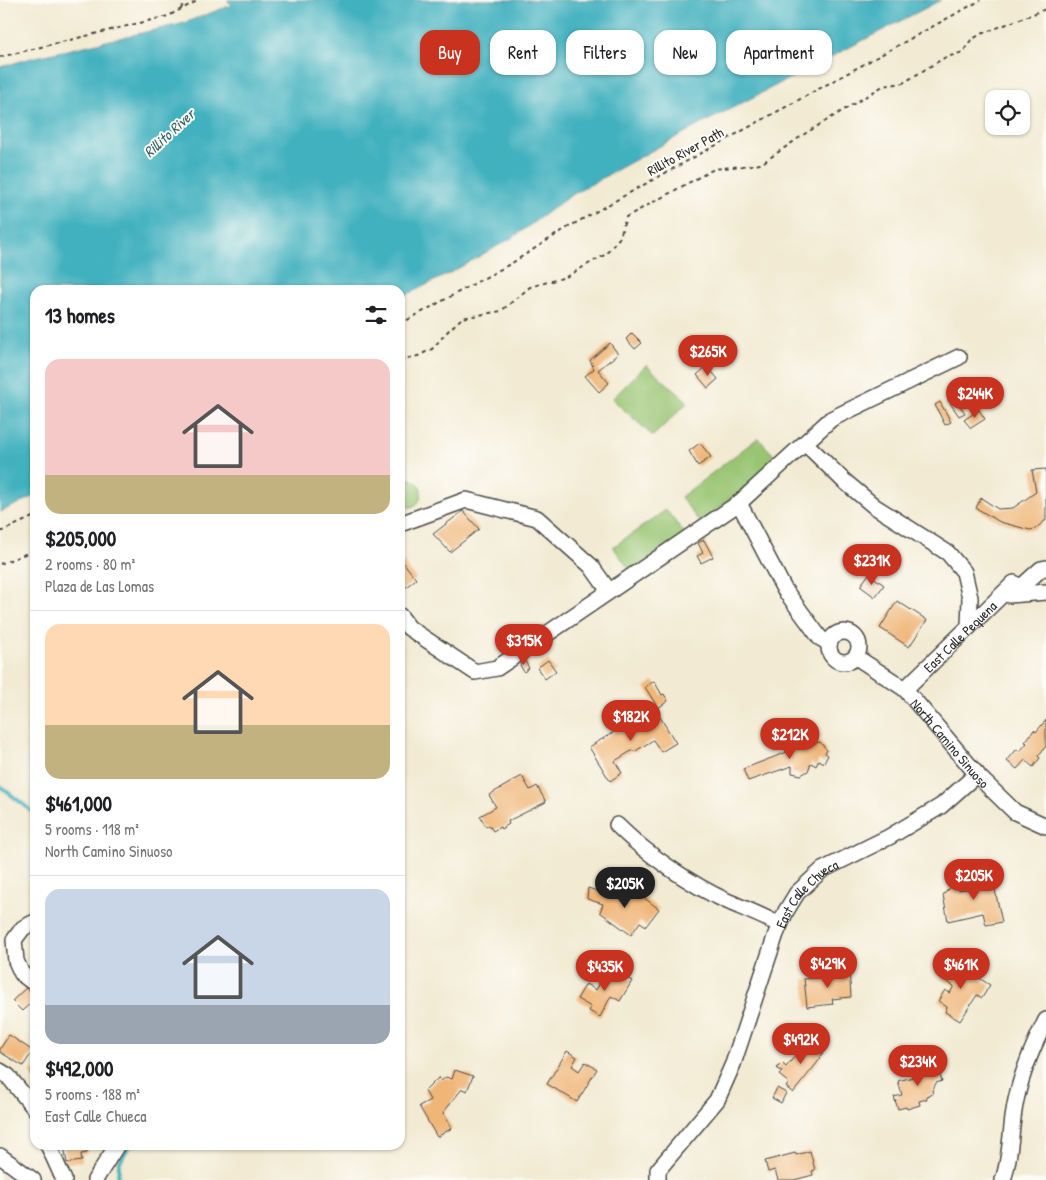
<!DOCTYPE html>
<html lang="en">
<head>
<meta charset="utf-8">
<style>
	:root { --surface:#fff; --page:#f2f2f2; --text:#202124; --muted:#757577; --line:#e0e0e0; --accent:#c8321e }
	body { margin:0; font-family:"Patrick Hand",sans-serif; background:var(--page); color:var(--text); height:100vh; display:flex; flex-direction:column; font-size:19px; white-space:nowrap }
	* { box-sizing:border-box; margin:0 }
	p { font-size:16px; color:var(--muted) }
	.icon { flex:none; width:28px; height:28px; fill:none; stroke:currentColor; stroke-width:2; stroke-linecap:round; stroke-linejoin:round }
	.map { position:relative; flex:1; overflow:hidden }
	.side { position:absolute; left:30px; top:285px; width:375px; height:865px; display:flex; flex-direction:column; background:var(--surface); border-radius:15px; box-shadow:0 1px 4px #0004 }
	.side>* { flex:none }
	.top-card { position:absolute; left:420px; top:30px; width:475px; height:45px; display:flex; gap:10px }
	.buttons { position:absolute; left:985px; top:90px; display:grid; gap:10px }
	.buttons a { display:grid; place-items:center; width:45px; height:45px; border-radius:10px; background:var(--surface); box-shadow:0 1px 4px #0004; font-size:25px }
	.price { position:absolute; translate:-50% -42px; padding:0 11px; border-radius:18px; background:var(--accent); color:#fff; font-size:16px; line-height:32px; filter:drop-shadow(0 1px 2px #0008) }
	.price::after { content:''; position:absolute; left:50%; top:30px; width:15px; height:11px; margin-left:-8px; background:inherit; clip-path:polygon(0 0,100% 0,50% 100%) }
	.price.selected { background:#222; color:#fff }
	ul { padding:0; list-style:none }
	li { display:grid; align-content:center; gap:10px; height:265px; padding:0 15px }
	li+li { border-top:1px solid var(--line) }
	li span { display:grid; place-items:center; height:155px; border-radius:15px; color:#555 }
	li>.icon { margin-inline-start:auto }
	span .icon { width:90px; height:90px; fill:#fffc; stroke-width:1 }
	li b { font-size:21px }
	h2 { display:flex; justify-content:space-between; align-items:center; height:60px; padding:0 15px; font-size:21px }
	.pill { padding:0 18px; border-radius:15px; background:var(--surface); box-shadow:0 1px 4px #0004; font-size:18px; line-height:45px }
	.pill.selected { background:var(--accent); color:#fff }
	.map>svg:first-child { display:block }
	.green { fill:#99c572; stroke:#62784e }
	.water { fill:#43b1bf; stroke:#376e75 }
	.lines { fill:none; stroke-linecap:round; stroke-linejoin:round }
	.stream { stroke:#43b1bf; stroke-width:4 }
	.building { fill:#f0b678 }
	.minor-casing { stroke:#494844; stroke-width:18 }
	.path { stroke:#494844; stroke-width:2; stroke-dasharray:4 4; stroke-linecap:butt }
	.minor { stroke:#fff; stroke-width:15 }
	.labels { text-anchor:middle; dominant-baseline:central; stroke-width:4; stroke-linejoin:round; paint-order:stroke }
	.street-label { font-size:14px; fill:#2b2b2b; stroke:#fdfcf7 }
	.water-label { font-size:15px; font-style:italic; fill:#356166; stroke:#fdfcf7 }
</style>
</head>
<body>
<div class="map">
<svg width="1046" height="1180" viewBox="0 0 1046 1180">
	<rect width="100%" height="100%" fill="#fdfcf7"/>
	<filter id="ink" filterUnits="userSpaceOnUse"><feTurbulence type="fractalNoise" baseFrequency=".02" numOctaves="2"/><feDisplacementMap in="SourceGraphic" scale="10" xChannelSelector="R" yChannelSelector="G"/><feConvolveMatrix kernelMatrix="1 2 1 2 8 2 1 2 1" color-interpolation-filters="sRGB"/></filter>
	<filter id="wash" filterUnits="userSpaceOnUse"><feTurbulence type="fractalNoise" baseFrequency=".0096" numOctaves="4" result="noise"/><feDisplacementMap in="SourceGraphic" scale="20" xChannelSelector="R" yChannelSelector="G"/><feGaussianBlur stdDeviation="1.12" result="paint"/><feColorMatrix in="noise" values="0 0 0 0 0 0 0 0 0 0 0 0 0 0 0 0 0 1.4 0 .05"/><feComposite in="paint" operator="in"/></filter>
	<g filter="url(#wash)">
		<rect width="100%" height="100%" fill="#f2ead2"/>
		<path class="green" d="M646 365 688 402 653 436 612 399Z
			M758 438 779 461 700 523 681 497Z
			M406 478C431 481 423 515 400 506V480Z
			M666 510 686 535 630 570 613 547Z"/>
		<path class="water" d="M227 0H941L680 135 568 197 515 236 452 272 400 298V290H35V496L0 512V67L32 58 181 24 232 5Z"/>
		<g class="lines">
			<path class="stream" d="M0 786 35 814
				M118 1180 119 1163 130 1145"/>
		</g>
		<g id="blocks">
			<path class="building" d="M632 333 642 343 635 349 626 339Z
				M610 343 618 354 598 370 609 383 599 392 585 376 594 369 590 360Z
				M707 366 718 379 708 388 697 375Z
				M953 396 965 413 959 416 948 400Z
				M940 402 951 422 945 425 935 405Z
				M979 410 985 419 971 428 964 420Z
				M700 443 711 457 698 466 689 451Z
				M1046 469V520L1035 529 1030 530 1000 522 976 508 981 498 998 509 1013 508 1036 492 1032 470Z
				M463 511 479 529 450 552 433 534Z
				M704 540 713 557 701 563 697 556 703 553 698 543Z
				M403 562 416 579 400 592V564Z
				M869 574 884 585 875 597 860 586Z
				M897 601 927 620 909 647 880 628Z
				M548 660 556 671 545 679 537 668Z
				M525 661 529 668 524 672 520 665Z
				M654 681 662 695 664 694 668 701 658 708 645 687Z
				M649 711 654 720 660 717 676 743 661 752 653 740 634 752 633 750 615 761 622 773 610 781 589 747Z
				M1046 720V746L1038 756 1040 758 1033 767 1025 760 1017 769 1007 761 1016 750 1020 751 1027 743 1025 742 1034 730 1036 732Z
				M807 740 815 743 820 742 827 750 825 753 828 755 824 763 819 760 816 766 811 763 808 771 801 775 792 773V766L748 781 743 769 787 752 786 747 793 745 795 742Z
				M522 776 530 790 537 786 546 802 508 821 509 824 501 829 500 827 493 831 489 825 486 827 480 816 496 807 489 795Z
				M984 867 988 881 995 879 997 887 995 890 1002 922 986 925 983 913 948 921 943 895 953 885 958 890 978 888 977 878Z
				M588 888 616 897 623 901 632 889 659 909 646 926 640 922 631 935 600 912 603 904 587 899Z
				M952 961 990 985 982 998 977 995 960 1021 945 1012 947 1007 938 1001 945 990 950 993 954 986 941 978Z
				M849 968 851 997 832 999 833 1004 807 1007 804 979 838 976 837 969Z
				M612 969 632 981 620 1001 611 996 600 1017 589 1011 591 1007 577 999 586 984 596 990 604 976 607 978Z
				M28 986 35 993V999L22 1011 12 1001Z
				M9 1035 33 1051 23 1066 0 1052V1049Z
				M810 1038 825 1050 820 1057 821 1058 793 1093 786 1087 789 1083 779 1075 782 1072 777 1068 782 1063 786 1067Z
				M567 1051 577 1057 572 1066 579 1071 585 1062 597 1069 577 1102 547 1084Z
				M926 1064 927 1069 937 1066 942 1081 936 1083 932 1091 933 1094 926 1096 927 1099 919 1101 920 1105 907 1109 906 1107 898 1109 894 1097 902 1095 898 1081 913 1077 912 1073 920 1071 919 1067Z
				M35 1068V1078L30 1074Z
				M455 1070 473 1076 467 1091 462 1089 443 1113 452 1128 437 1137 419 1106 430 1100 425 1091 439 1077 441 1081 446 1077 452 1079Z
				M777 1088 786 1093 781 1103 772 1098Z
				M64 1145H86L87 1153 81 1154 82 1161 67 1163Z
				M810 1151 815 1170 812 1171 813 1175 794 1180H778L775 1170 768 1172 765 1161 795 1153 796 1155Z"/>
		</g>
	</g>
	<g filter="url(#ink)">
		<use href="#blocks" fill-opacity="0" stroke="#494844" stroke-width="1"/>
		<g class="lines">
			<g class="minor-casing">
				<g id="minor">
					<path d="M805 443 843 480 874 506 948 553 964 572 970 598 969 627"/>
					<path d="M739 503 784 589 820 638 829 643"/>
					<path d="M400 524 466 500 537 518 591 566 609 591"/>
					<path d="M1007 593 1021 587 1041 569 1046 568"/>
					<path d="M1009 595 1046 592"/>
					<path d="M400 616 409 628 475 672 497 668 739 503 831 419 959 357"/>
					<circle cx="844" cy="647" r="15"/>
					<path id="s1" d="M856 657 905 689 980 778 1015 812 1046 826"/>
					<path id="s2" d="M905 689 1014 583"/>
					<path d="M617 825C645 853 691 885 727 901 745 909 763 916 780 925"/>
					<path d="M35 922 23 928 14 940 16 961 22 974 35 984"/>
					<path d="M0 1071 8 1076 35 1109"/>
					<path d="M48 1145 64 1180"/>
					<path d="M0 1156 33 1180"/>
					<path d="M95 1180 117 1145"/>
					<path id="s3" d="M658 1180V1170L717 1100 733 1064 776 934 786 911 797 893 822 870 889 837 941 806 977 774"/>
					<path d="M1003 1180C1012 1154 1010 1126 1016 1100 1022 1071 1033 1046 1046 1020"/>
				</g>
			</g>
			<path class="path" d="M181 9 185 0
				M0 57 168 16 199 0
				M400 324 512 263 565 229 647 183 981 0
				M400 360 418 356 432 349 448 331 462 318 501 311 530 287 566 277 606 254 620 237 626 217 714 169 761 164 806 133 883 86 903 83 944 58 963 52 971 40 981 34 1046 9
				M0 532 35 516
				M0 564 35 550"/>
			<use href="#minor" class="minor"/>
		</g>
	</g>
	<g class="labels">
		<g class="street-label">
			<text transform="translate(685 151) rotate(-29)">Rillito River Path</text>
			<text stroke="none"><textPath href="#s2" startOffset="76">East Calle Pequena</textPath></text>
			<text stroke="none"><textPath href="#s1" startOffset="129">North Camino Sinuoso</textPath></text>
			<text stroke="none"><textPath href="#s3" startOffset="330">East Calle Chueca</textPath></text>
		</g>
		<g class="water-label">
			<text transform="translate(169 133) rotate(-43)">Rillito River</text>
		</g>
	</g>
</svg>
<div class="buttons">
<a><svg class="icon" aria-label="locate" viewBox="0 0 24 24"><circle cx="12" cy="12" r="6"/><path d="M12 2v4M12 18v4M2 12h4M18 12h4"/></svg></a>
</div>
<b class="price" style="left:708px;top:377px">$265K</b>
<b class="price" style="left:975px;top:419px">$244K</b>
<b class="price" style="left:872px;top:586px">$231K</b>
<b class="price" style="left:524px;top:666px">$315K</b>
<b class="price" style="left:631px;top:742px">$182K</b>
<b class="price" style="left:790px;top:760px">$212K</b>
<b class="price" style="left:974px;top:901px">$205K</b>
<b class="price selected" style="left:625px;top:909px">$205K</b>
<b class="price" style="left:828px;top:989px">$429K</b>
<b class="price" style="left:961px;top:990px">$461K</b>
<b class="price" style="left:605px;top:992px">$435K</b>
<b class="price" style="left:801px;top:1065px">$492K</b>
<b class="price" style="left:918px;top:1087px">$234K</b>
<div class="top-card">
<a class="pill selected">Buy</a>
<a class="pill">Rent</a>
<a class="pill">Filters</a>
<a class="pill">New</a>
<a class="pill">Apartment</a>
</div>
<section class="side">
<h2>13 homes<svg class="icon" aria-label="filters" viewBox="0 0 24 24"><path d="M4 7h16M4 17h16"/><circle cx="9" cy="7" r="2"/><circle cx="15" cy="17" r="2"/></svg></h2>
<ul>
<li><span style="background:linear-gradient(#f6c9c9 75%,#c2b280 0)"><svg class="icon" aria-label="home" viewBox="0 0 24 24"><path d="M3 11l9-7 9 7M6 9v11h12V9"/></svg></span><div><b>$205,000</b><p>2 rooms · 80 m²</p><p>Plaza de Las Lomas</p></div></li>
<li><span style="background:linear-gradient(#ffd9b3 65%,#c2b280 0)"><svg class="icon" aria-label="home" viewBox="0 0 24 24"><path d="M3 11l9-7 9 7M6 9v11h12V9"/></svg></span><div><b>$461,000</b><p>5 rooms · 118 m²</p><p>North Camino Sinuoso</p></div></li>
<li><span style="background:linear-gradient(#c9d6e8 75%,#9aa5b1 0)"><svg class="icon" aria-label="home" viewBox="0 0 24 24"><path d="M3 11l9-7 9 7M6 9v11h12V9"/></svg></span><div><b>$492,000</b><p>5 rooms · 188 m²</p><p>East Calle Chueca</p></div></li>
</ul>
</section>
</div>
</body>
</html>
